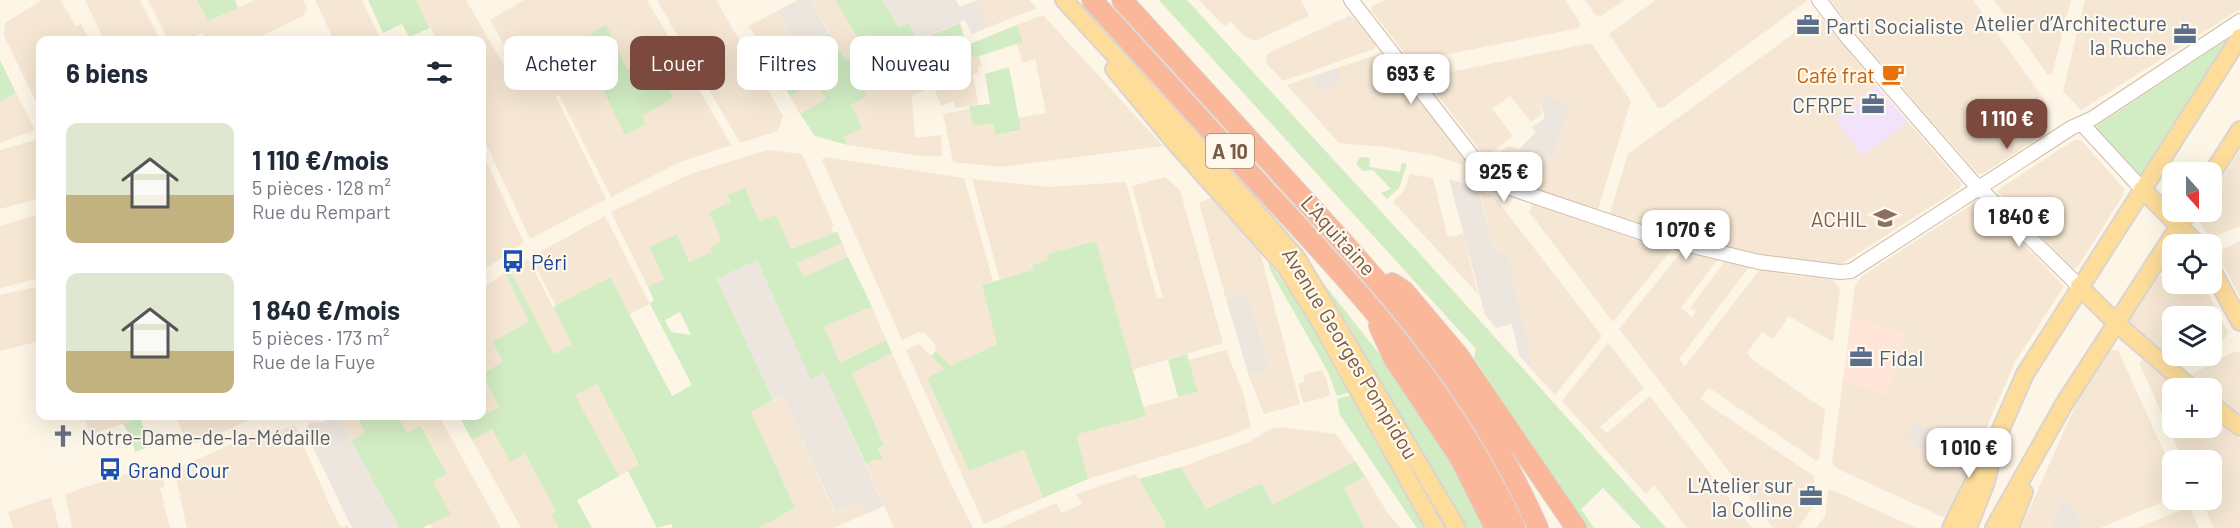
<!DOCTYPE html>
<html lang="fr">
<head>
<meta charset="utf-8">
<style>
	:root { --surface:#fff; --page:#f2f2f3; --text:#1f2937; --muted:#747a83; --accent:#7b493d }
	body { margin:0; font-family:Barlow,sans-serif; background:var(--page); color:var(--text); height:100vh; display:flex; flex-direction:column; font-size:22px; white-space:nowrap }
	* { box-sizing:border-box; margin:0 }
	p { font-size:20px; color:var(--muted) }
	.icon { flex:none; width:33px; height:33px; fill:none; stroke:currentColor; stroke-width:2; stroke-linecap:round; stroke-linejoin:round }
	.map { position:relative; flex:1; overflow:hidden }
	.panel { position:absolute; left:36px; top:36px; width:450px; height:384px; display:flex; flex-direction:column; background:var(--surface); border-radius:12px; box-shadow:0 6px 24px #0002 }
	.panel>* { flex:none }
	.hud { position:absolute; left:504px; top:36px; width:570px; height:54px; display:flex; gap:12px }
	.needle { width:39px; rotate:159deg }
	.controls { position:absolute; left:2162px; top:162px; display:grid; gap:12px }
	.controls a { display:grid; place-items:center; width:60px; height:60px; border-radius:12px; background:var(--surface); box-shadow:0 6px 24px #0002; font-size:30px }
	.price { position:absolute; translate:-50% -51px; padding:0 14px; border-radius:12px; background:#fff; color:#222; font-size:20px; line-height:39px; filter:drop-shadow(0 2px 3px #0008) }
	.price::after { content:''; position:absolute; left:50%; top:36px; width:18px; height:14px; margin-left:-9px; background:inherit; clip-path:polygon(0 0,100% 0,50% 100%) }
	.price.active { background:var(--accent); color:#fff }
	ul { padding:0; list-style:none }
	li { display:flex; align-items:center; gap:18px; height:150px; padding:0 30px }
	li span { display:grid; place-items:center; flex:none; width:168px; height:120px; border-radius:12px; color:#555 }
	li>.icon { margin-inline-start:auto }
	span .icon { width:72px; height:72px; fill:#fffc; stroke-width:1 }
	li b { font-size:26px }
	h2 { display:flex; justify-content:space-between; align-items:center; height:72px; padding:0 30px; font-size:26px }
	.chip { padding:0 21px; border-radius:12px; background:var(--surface); box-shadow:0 6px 24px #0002; font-size:21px; line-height:54px }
	.chip.active { background:var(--accent); color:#fff }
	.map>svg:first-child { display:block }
	.residential { fill:#f5e7d3 }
	.commercial { fill:#fee5d8 }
	.industrial { fill:#ede6df }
	.education { fill:#f2e2fa }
	.green { fill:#d2ecc3; fill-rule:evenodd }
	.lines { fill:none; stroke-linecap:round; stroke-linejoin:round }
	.minor-casing { stroke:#cfbdab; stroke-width:16 }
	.major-casing { stroke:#dcd4d0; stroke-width:20 }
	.highway-casing { stroke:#dcd4d0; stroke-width:22 }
	.minor { stroke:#fff; stroke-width:14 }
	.major { stroke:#fedd9b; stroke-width:16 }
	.highway { stroke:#fab799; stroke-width:20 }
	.labels { text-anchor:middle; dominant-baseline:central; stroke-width:4.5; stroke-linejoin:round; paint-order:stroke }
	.shield { fill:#fff8ec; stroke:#a08a7a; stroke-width:1.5 }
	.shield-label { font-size:20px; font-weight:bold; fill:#785b49 }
	.service-label { font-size:21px; fill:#4e5e75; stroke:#fff8ec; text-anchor:end }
	.food-label { font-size:21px; fill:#c56008; stroke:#fff8ec; text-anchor:end }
	.education-label { font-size:21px; fill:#785e54; stroke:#fff8ec; text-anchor:end }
	.street-label { font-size:21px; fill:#785b49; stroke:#fff8ec }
	.transit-label { font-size:21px; fill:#164399; stroke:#fff8ec; text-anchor:start }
	.worship-label { font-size:21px; fill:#5b616d; stroke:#fff8ec; text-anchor:start }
</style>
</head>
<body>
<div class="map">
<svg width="2240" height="528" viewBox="0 0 2240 528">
	<rect width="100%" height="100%" fill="#fdf5e5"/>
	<path class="residential" d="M42 0H60L76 26 81 24 89 40H40V110L4 36 5 23Z
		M85 0H140L160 40H104Z
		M148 0H197L208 21 255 0H303L308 10 304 12 305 15 253 40 251 38 245 40 240 38 234 40H206L202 33 193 37 194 40H168Z
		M315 0H362L381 40H334Z
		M416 0H466L513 81 522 76 490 20 524 0H647L673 44 627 70 616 48 618 47 580 43 625 135 645 124 641 116 656 68 679 54 731 145 680 162 611 197 559 95 556 97 606 199 530 239 482 135V40H437Z
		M657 0H716L783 116 778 131 740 143Z
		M810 0H835L865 49 846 60Z
		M978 0H1029L1037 8 989 27Z
		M1199 0H1301L1309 16 1255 41 1245 37 1231 22 1224 26Z
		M1386 0H1565L1580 23 1579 28 1414 61 1409 59 1371 10 1372 6Z
		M1585 0H1625L1601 16 1595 15Z
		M1656 0H1808L1662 108H1658L1609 34Z
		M1830 0H1973L2046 102 2034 141 1982 174H1978L1866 46Z
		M1994 0H2071L2052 74 2048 75Z
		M2085 0H2240V9L2081 110 2063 91Z
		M777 11 791 34 775 43 778 48 794 39 805 59 778 75 749 26Z
		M1043 15 1163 146 1001 167 953 162 943 114 970 109 973 126 993 123 995 135 1020 131 1019 118 1046 113 1035 59 1022 63 1017 44 1022 42 1017 25Z
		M1819 15 1877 86 1835 120 1863 156 1908 122 1961 183 1960 188 1841 264 1787 260 1683 237 1609 216 1628 154Z
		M1349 16 1354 18 1370 38 1376 45 1374 49 1283 81 1266 63 1267 54Z
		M953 43 963 47 968 45 973 58 979 56 982 66 977 68 979 72 973 75 978 104 956 108 954 101 941 106 922 55Z
		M1591 43 1631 101 1598 209 1594 211 1501 177 1488 161 1508 146 1552 157 1569 104 1539 99 1542 114 1531 122 1510 96 1492 109 1513 136 1485 157 1426 80 1427 77Z
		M910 51 925 91 914 94 912 97 915 138 941 135 942 156H921L848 145 844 137 857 130 851 105 867 96 863 88 901 74 895 57Z
		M1382 53 1467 162 1464 165 1435 156 1385 147 1339 143 1287 85 1312 76 1318 91 1339 84 1340 67Z
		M816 82 826 99 800 114 790 96Z
		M16 93 35 130 0 143V102Z
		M39 139 40 198 0 209V150Z
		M2074 140H2081L2124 189V194L2077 268H2072L1998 192 1999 189Z
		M767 150 802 154 834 226 831 228 833 232H837L790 249 776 216 759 221 744 189 732 202 723 241 712 252 689 262 677 235 649 247 664 280 648 287 611 212 690 174Z
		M2240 150V226L2209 239 2197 216 2200 212H2211V195Z
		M482 152 524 243 482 271Z
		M825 157 964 178 993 281 982 285 997 344 951 366 936 351 935 344 924 333 918 332 902 340 822 160Z
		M1410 174 1433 178 1447 235 1450 237 1463 234 1478 294 1393 202 1404 191Z
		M1165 177 1180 190 1223 343 1132 370 1096 241 1047 254 1048 260 1034 270 1000 280 972 179 1049 187 1126 182 1157 299 1163 297 1132 186Z
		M1480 192 1493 195 1602 336 1555 395 1534 372 1507 252 1495 254Z
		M1211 198 1260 252 1300 404 1264 414 1249 376 1270 368 1248 293 1226 299 1199 203Z
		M1976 202 1983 203 2064 286 2015 362 1948 515 1943 517 1838 469 1832 463 1843 380 1887 395 1905 335 1851 316 1855 286 1862 276Z
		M1533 203 1590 224 1672 249 1613 322 1529 212Z
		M36 215 40 233V278L0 288V226Z
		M605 216 650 304 629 314 609 277 556 306 531 257Z
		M2240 241V297L2218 256 2221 250Z
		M842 243 848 257 803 277 797 263Z
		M1682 251 1718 259 1681 308 1692 317 1696 312 1690 308 1725 261 1750 266 1679 359 1685 366 1761 268 1788 275 1832 278 1840 289 1833 342 1789 316 1773 339 1762 332 1747 353 1752 359 1825 410 1819 459 1815 460 1709 388 1700 399 1814 476V506L1798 528H1773L1619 329Z
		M528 259 572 344 554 354 510 270Z
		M2172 271V284H2203L2228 332 2226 337 2211 345V316H2172V356H2191L2176 363 2128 322 2157 278Z
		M505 273 530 321 493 342 504 362 482 375 499 407 484 415 482 410V289Z
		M40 286V341L0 351V295Z
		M872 307 886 340 840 363 824 326Z
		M1608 343 1644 388 1600 427 1607 433 1650 396 1752 528H1687L1654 485 1646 494 1562 401Z
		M919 344 945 369 927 378 969 471 1024 450 1043 498 984 524 906 350Z
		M1226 350 1243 392 1251 427 1230 436 1088 479 1077 438 1079 434 1146 416 1143 407 1198 392 1189 360Z
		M2110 350H2118L2172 470V498L2100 528H2082L2077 515 2063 501 2050 528H2021L2078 400Z
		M2235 351 2240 353V416L2211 393V388H2206L2193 378V374Z
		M892 353 949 480 973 528H894L866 464 877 459 881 454 878 448 884 445 852 373Z
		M2143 359 2177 388H2172V428H2211V416L2240 439V528H2214L2201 500H2211V460H2183L2139 363Z
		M1321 370 1327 380 1330 396 1303 403 1298 384 1305 382 1303 375Z
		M597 384 639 466 619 476 575 395Z
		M782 396 834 512 861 501 866 514 833 528H759L795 508 750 412Z
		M84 416H139L140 418 90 435Z
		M176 416H257L201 442 186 443Z
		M337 416H356L365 432 351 441Z
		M398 416H439L501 528H432L430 524 450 514 433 482 447 474 422 426 407 433Z
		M295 426 332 510 341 527 348 525 349 528H187L175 473 180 467 254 434 257 442 265 439 263 434Z
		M1274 427 1276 429 1281 427 1336 434 1355 461 1273 506 1262 483 1206 509 1181 467 1247 443Z
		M492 429 525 454 556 511 551 514 559 528H521L472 440Z
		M153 465 159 467 164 482V487L160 488 170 528H72L65 494Z
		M1136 474 1166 526 1163 528H1000L1056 503 1062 513 1082 504 1076 494Z
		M1365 476 1389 515 1401 528H1365L1344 487Z
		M1832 490 1916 528H1816L1825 516 1828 491Z
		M51 497 59 528H13L8 512Z
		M2186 508 2190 509 2199 528H2137Z"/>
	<path class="commercial" d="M1851 316 1906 336 1887 395 1843 380Z"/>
	<path class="industrial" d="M798 0H810L829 33 800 50 794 39 778 48 775 43 791 34 777 11Z
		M882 0H956L960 7 978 0 989 27 972 34 965 20 916 41 909 23 900 29Z
		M1340 67V84L1318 91 1312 76Z
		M1550 97 1570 104 1552 157 1519 149 1536 132 1532 127 1545 118 1539 99Z
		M1449 179 1478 188 1495 254 1507 251 1534 372 1519 355 1512 324 1496 328 1485 315Z
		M757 260 811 379 824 372 884 506 866 514 860 501 835 512 782 396 773 400 717 279Z
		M1248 293 1270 369 1249 376 1226 299Z
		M337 416 399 528H352L306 433 309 423 323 422Z
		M1913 421 1953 438 1943 459 1904 441Z
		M2063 500 2077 515 2082 528H2050Z"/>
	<path class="education" d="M1877 86 1908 122 1863 156 1835 120Z"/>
	<path class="green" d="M197 0H235L238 8 208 21Z
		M368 0H416L430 28 409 37 402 24 383 33Z
		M835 0H882L899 28 909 23 917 41 960 23 965 40 913 58 910 51 895 57 901 74 863 88 867 96 851 105 862 128 844 137 848 145 815 136 800 114 826 99 816 82 790 96 778 75 805 60 800 50 829 33 846 60 864 49Z
		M1159 0H1187L1421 255 1666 528H1641L1603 488 1581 509 1594 528H1586L1474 358 1476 349Z
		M606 24 627 70 673 44 679 54 656 68 673 98 642 116 646 124 625 135 580 43Z
		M1017 25 1023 42 973 58 968 45Z
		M2231 36 2142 177 2095 127Z
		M0 60 16 93 0 102Z
		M1009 67 1021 130 995 135 993 123 973 126 969 106 990 104 985 74Z
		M1360 157 1370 158 1369 167 1400 172 1402 163 1407 164 1399 188 1387 199 1381 193 1391 189 1373 170 1363 171 1356 164Z
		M745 188 759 221 776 215 791 249 837 232 842 243 797 263 803 277 848 257 872 307 824 326 840 363 886 340 892 353 852 373 884 445 878 448 883 461 877 459 866 464 824 373 811 380 757 260 717 279 773 400 751 412 795 508 759 528H673L671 524 657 528 628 471 639 465 597 384 575 395 619 476 577 500 592 528H559L551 514 556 511 525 454 510 462 492 429 472 440 459 416H482V410L484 415 499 407 482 374 503 362 493 342 529 321 505 273 510 270 554 354 572 344 553 307 610 277 672 396 692 385 650 304 654 300 648 287 664 279 649 247 677 234 689 262 712 252 710 247 722 241 709 212 731 202 728 195ZM680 312 691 335 671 332 665 320Z
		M1096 241 1146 416 1079 434 1077 438 1088 479 1043 498 1024 450 969 471 927 378 944 369 931 356 936 351 951 366 997 344 982 285 1033 270 1032 265 1048 260 1047 254Z
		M1269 262 1310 320 1350 392 1337 396 1328 372 1269 268Z
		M1314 271 1402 383 1457 473 1484 528H1468Z
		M1187 354 1198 392 1178 397 1168 360Z
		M1352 395 1425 528H1417L1340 415 1337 399Z
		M356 416H398L407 433 421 426 447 474 433 482 451 514 422 528H399L351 441 365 432Z
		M140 418 147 438 146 448 135 452 132 438 123 424Z
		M1355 461 1365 476 1344 488 1365 528H1163L1166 526 1139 479 1181 467 1206 509 1262 483 1273 505Z"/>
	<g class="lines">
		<g class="minor-casing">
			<path id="minor" d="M1351 0 1492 182 1652 236 1759 262 1840 272 1851 271 2071 128 2093 118 2240 21
				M1819 0 1848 38 1972 181 2079 286
				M2082 124 2142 189"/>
		</g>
		<g class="major-casing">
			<path id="major" d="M1064 0 1208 157 1296 257 1457 528
				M1114 69 1176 144 1285 266 1318 318 1435 528
				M2211 175 2240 130
				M2142 189 2197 244
				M2211 268 2240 322
				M2079 286 2116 323 2191 388
				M2211 404 2240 427
				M1951 528 1986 457
				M1968 528 1986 482 1997 438 2025 374 2240 37
				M1994 528 2064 404 2188 212
				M2010 528 2024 492"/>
		</g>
		<g class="highway-casing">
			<path id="highway" d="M1092 0C1153 67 1214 134 1275 201 1372 306 1454 396 1515 528
				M1122 0C1178 61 1234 123 1290 184 1392 295 1477 389 1538 528
				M1392 283 1404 291 1458 355 1576 528
				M1379 326 1394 359 1460 458 1495 528"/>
		</g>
		<use href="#minor" class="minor"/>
		<use href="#major" class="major"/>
		<use href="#highway" class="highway"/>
	</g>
	<defs>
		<g id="office-bare" transform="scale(1.8)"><path d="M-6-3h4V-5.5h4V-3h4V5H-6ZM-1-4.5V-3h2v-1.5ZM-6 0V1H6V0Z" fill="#5c6f8a" stroke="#fff8ec" stroke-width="2.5" paint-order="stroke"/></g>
		<g id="cafe-bare" transform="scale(1.8)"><path d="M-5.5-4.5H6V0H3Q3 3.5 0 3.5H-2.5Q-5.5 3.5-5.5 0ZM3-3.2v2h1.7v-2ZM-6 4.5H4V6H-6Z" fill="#e8710a" stroke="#fff8ec" stroke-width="2.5" paint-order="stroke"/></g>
		<g id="school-bare" transform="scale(1.8)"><path d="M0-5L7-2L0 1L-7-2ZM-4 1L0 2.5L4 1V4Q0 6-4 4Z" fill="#8d6e63" stroke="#fff8ec" stroke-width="2.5" paint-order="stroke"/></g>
		<g id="bus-bare" transform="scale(1.8)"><path d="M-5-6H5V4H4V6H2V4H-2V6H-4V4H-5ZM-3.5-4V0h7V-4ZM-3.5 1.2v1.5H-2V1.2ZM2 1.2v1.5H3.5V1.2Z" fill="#1a4fb4" stroke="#fff8ec" stroke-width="2.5" paint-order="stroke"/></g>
		<g id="church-bare" transform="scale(1.8)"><path d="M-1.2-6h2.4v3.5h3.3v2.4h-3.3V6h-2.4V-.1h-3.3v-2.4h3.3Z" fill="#6b7280" stroke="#fff8ec" stroke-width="2.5" paint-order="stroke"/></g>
	</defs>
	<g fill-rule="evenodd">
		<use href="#office-bare" x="1808" y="25"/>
		<use href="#office-bare" x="2185" y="34"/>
		<use href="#cafe-bare" x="1893" y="74"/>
		<use href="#office-bare" x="1873" y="104"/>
		<use href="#school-bare" x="1885" y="218"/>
		<use href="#bus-bare" x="513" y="261"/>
		<use href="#office-bare" x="1861" y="357"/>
		<use href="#church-bare" x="63" y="436"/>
		<use href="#bus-bare" x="110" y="469"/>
		<use href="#office-bare" x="1811" y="496"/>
	</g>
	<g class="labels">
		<rect class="shield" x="1206" y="134" width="48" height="34" rx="4.5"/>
		<g class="shield-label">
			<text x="1230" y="151">A 10</text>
		</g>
		<g class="service-label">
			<text x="2167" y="22">Atelier d’Architecture<tspan x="2167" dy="24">la Ruche</tspan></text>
			<text x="1826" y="25" text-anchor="start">Parti Socialiste</text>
			<text x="1855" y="104">CFRPE</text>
			<text x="1879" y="357" text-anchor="start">Fidal</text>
			<text x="1793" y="484">L'Atelier sur<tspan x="1793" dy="24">la Colline</tspan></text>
		</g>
		<g class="food-label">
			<text x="1875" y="74">Café frat</text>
		</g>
		<g class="education-label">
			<text x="1867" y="218">ACHIL</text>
		</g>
		<g class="street-label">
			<text transform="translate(1339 235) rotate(48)">L'Aquitaine</text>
			<text transform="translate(1351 353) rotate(59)">Avenue Georges Pompidou</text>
		</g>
		<g class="transit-label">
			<text x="531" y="261">Péri</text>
			<text x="128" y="469">Grand Cour</text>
		</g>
		<g class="worship-label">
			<text x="81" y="436">Notre-Dame-de-la-Médaille</text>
		</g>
	</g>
</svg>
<div class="controls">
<a><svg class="needle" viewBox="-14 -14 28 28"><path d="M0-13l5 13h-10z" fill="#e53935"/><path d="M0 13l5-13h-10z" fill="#747a83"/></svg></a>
<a><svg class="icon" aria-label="locate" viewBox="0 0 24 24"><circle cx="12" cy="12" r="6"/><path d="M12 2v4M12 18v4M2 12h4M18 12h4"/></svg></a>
<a><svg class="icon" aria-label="layers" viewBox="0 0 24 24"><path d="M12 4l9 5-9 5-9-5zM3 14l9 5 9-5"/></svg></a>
<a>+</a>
<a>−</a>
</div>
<b class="price" style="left:1411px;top:105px">693 €</b>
<b class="price active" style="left:2007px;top:150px">1 110 €</b>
<b class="price" style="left:1504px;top:203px">925 €</b>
<b class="price" style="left:2019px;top:248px">1 840 €</b>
<b class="price" style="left:1686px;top:261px">1 070 €</b>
<b class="price" style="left:1969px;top:479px">1 010 €</b>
<div class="hud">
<a class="chip">Acheter</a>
<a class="chip active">Louer</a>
<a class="chip">Filtres</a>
<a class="chip">Nouveau</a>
</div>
<section class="panel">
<h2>6 biens<svg class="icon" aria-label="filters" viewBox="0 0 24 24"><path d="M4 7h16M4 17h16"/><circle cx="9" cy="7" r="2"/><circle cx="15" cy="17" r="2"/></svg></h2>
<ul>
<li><span style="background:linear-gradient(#dfe7d0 60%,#c2b280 0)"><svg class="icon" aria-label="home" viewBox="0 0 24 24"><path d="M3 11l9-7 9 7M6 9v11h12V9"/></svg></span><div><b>1 110 €/mois</b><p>5 pièces · 128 m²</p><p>Rue du Rempart</p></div></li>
<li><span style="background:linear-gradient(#dfe7d0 65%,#c2b280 0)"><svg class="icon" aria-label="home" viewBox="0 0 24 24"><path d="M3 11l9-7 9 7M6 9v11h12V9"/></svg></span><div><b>1 840 €/mois</b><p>5 pièces · 173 m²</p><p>Rue de la Fuye</p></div></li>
</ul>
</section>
</div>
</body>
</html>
